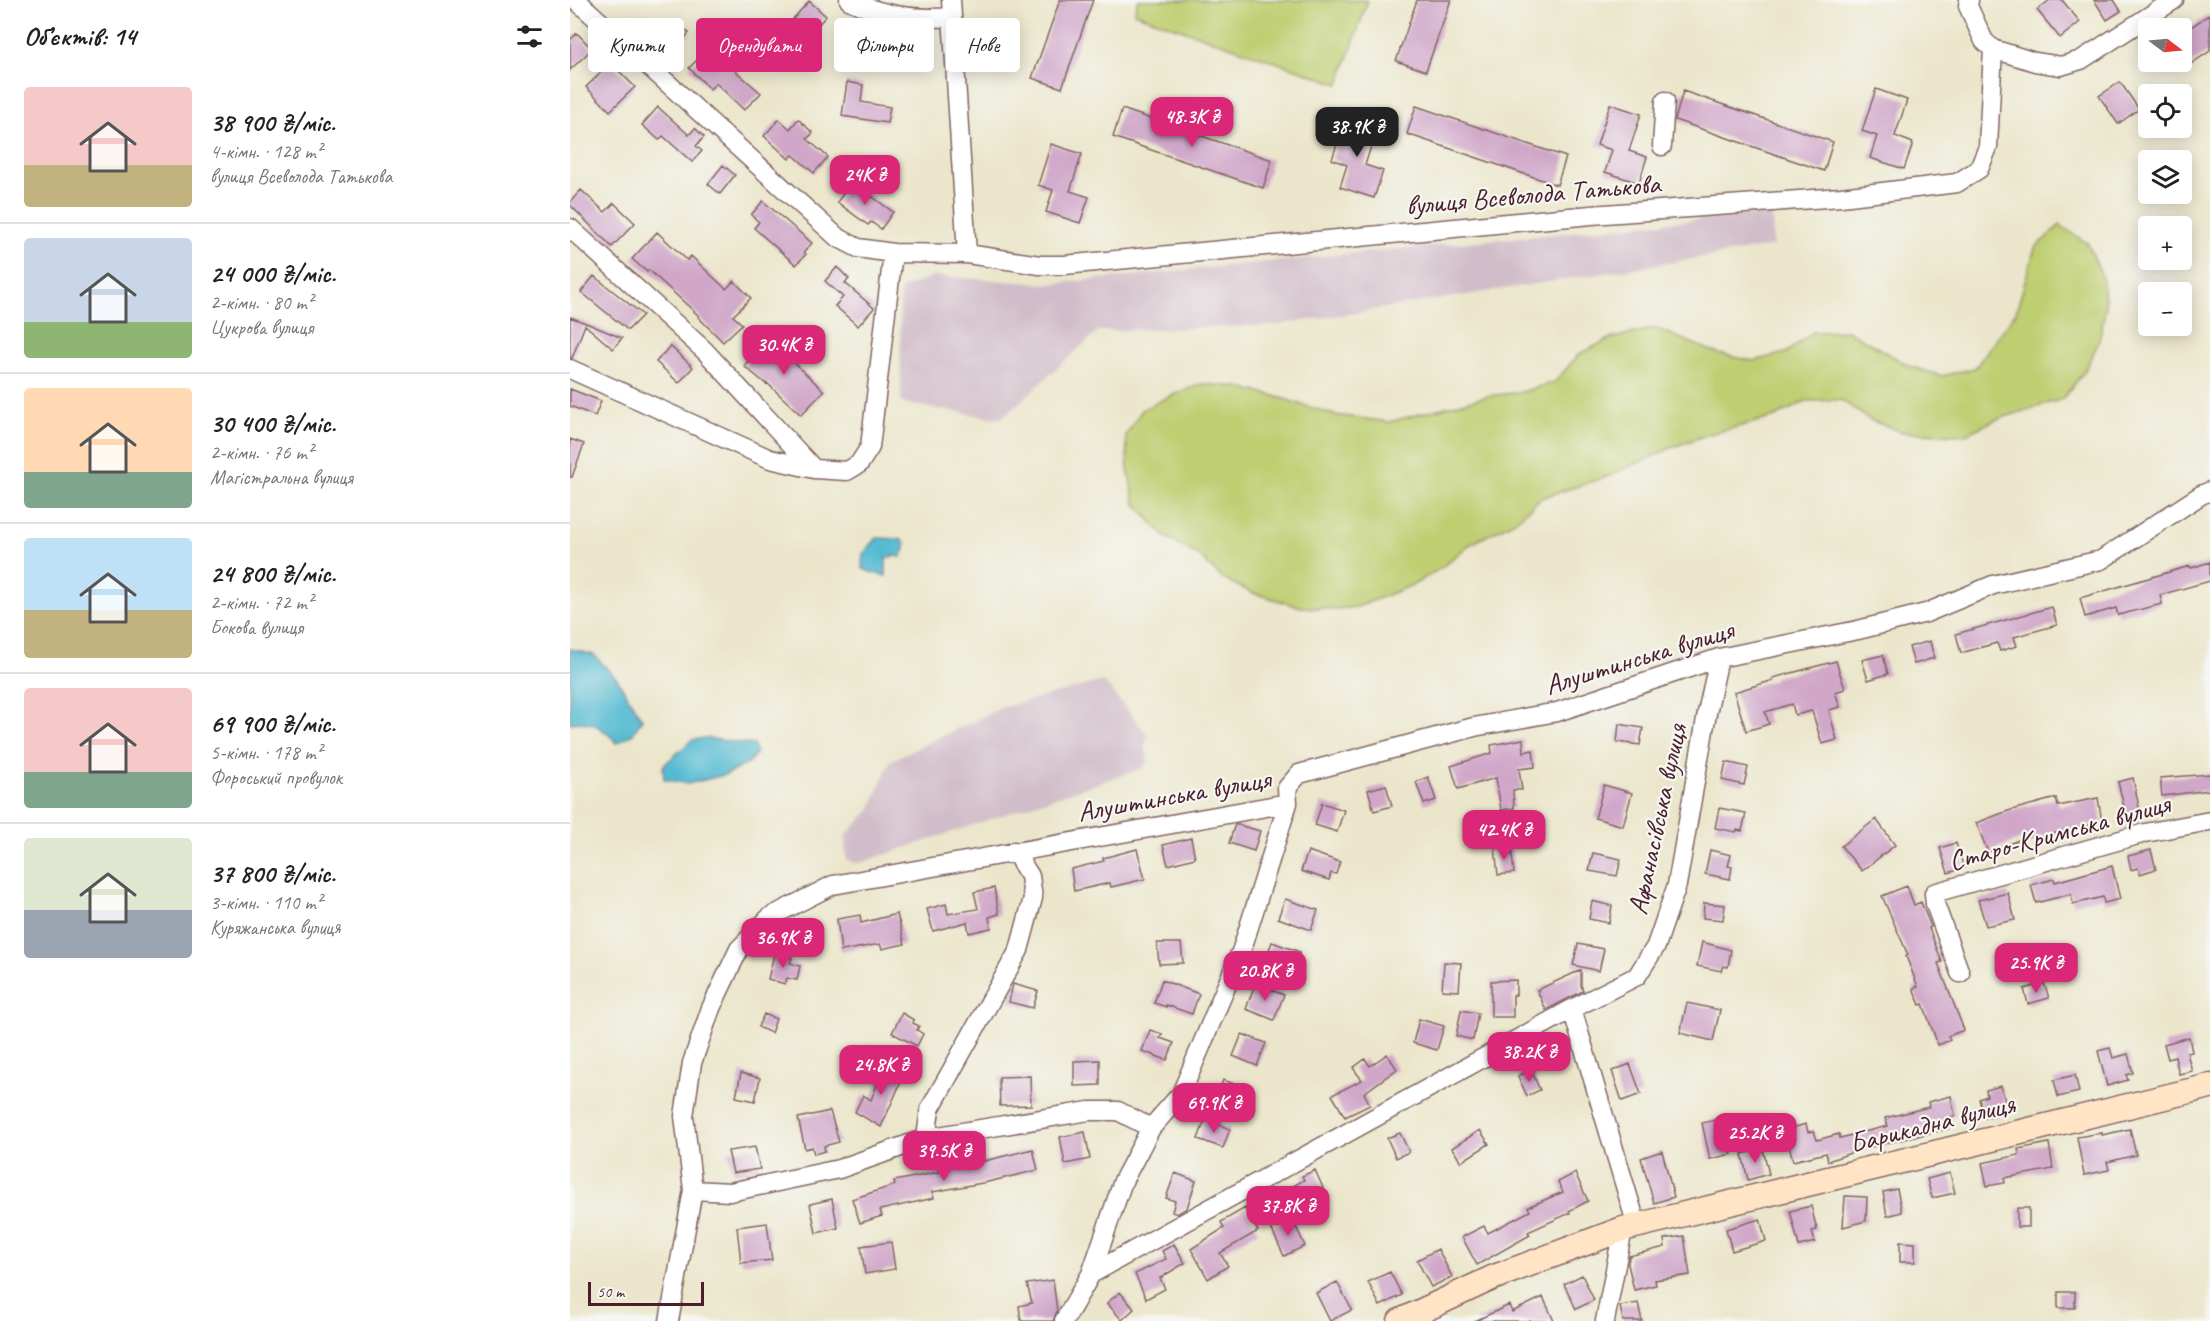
<!DOCTYPE html>
<html lang="uk">
<head>
<meta charset="utf-8">
<style>
	:root { --surface:#fff; --page:#f6f6f6; --text:#222; --muted:#767676; --line:#e0e0e0; --accent:#db2777 }
	body { margin:0; font-family:Caveat,sans-serif; background:var(--page); color:var(--text); height:100vh; display:flex; flex-direction:column; font-size:22px; white-space:nowrap }
	* { box-sizing:border-box; margin:0 }
	p { font-size:20px; color:var(--muted) }
	.icon { flex:none; width:33px; height:33px; fill:none; stroke:currentColor; stroke-width:2; stroke-linecap:round; stroke-linejoin:round }
	.map { position:relative; flex:1; overflow:hidden }
	.sheet { display:flex; flex-direction:column; background:var(--surface); width:570px }
	.sheet>* { flex:none }
	.hud { position:absolute; left:18px; top:18px; width:570px; height:54px; display:flex; gap:12px }
	.needle { width:39px; rotate:106deg }
	.tools { position:absolute; left:1568px; top:18px; display:grid; gap:12px }
	.tools a { display:grid; place-items:center; width:54px; height:54px; border-radius:6px; background:var(--surface); box-shadow:0 3px 15px #0003; font-size:30px }
	.scale { position:absolute; left:18px; bottom:15px; width:116px; box-sizing:border-box; padding-left:6px; border:3px solid #4a1f2b; border-top:0; font-size:16px; line-height:21px; white-space:nowrap; color:#4a1f2b; -webkit-text-stroke:4px #f6f6f2; paint-order:stroke }
	.price { position:absolute; translate:-50% -51px; padding:0 14px; border-radius:12px; background:var(--accent); color:#fff; font-size:20px; line-height:39px; filter:drop-shadow(0 2px 3px #0008) }
	.price::after { content:''; position:absolute; left:50%; top:36px; width:18px; height:14px; margin-left:-9px; background:inherit; clip-path:polygon(0 0,100% 0,50% 100%) }
	.price.selected { background:#222; color:#fff }
	ul { padding:0; list-style:none }
	li { display:flex; align-items:center; gap:18px; height:150px; padding:0 24px }
	li+li { border-top:2px solid var(--line) }
	li span { display:grid; place-items:center; flex:none; width:168px; height:120px; border-radius:6px; color:#555 }
	li>.icon { margin-inline-start:auto }
	span .icon { width:72px; height:72px; fill:#fffc; stroke-width:1 }
	li b { font-size:26px }
	h2 { display:flex; justify-content:space-between; align-items:center; height:72px; padding:0 24px; font-size:26px }
	.chip { padding:0 21px; border-radius:6px; background:var(--surface); box-shadow:0 3px 15px #0003; font-size:21px; line-height:54px }
	.chip.selected { background:var(--accent); color:#fff }
	main { display:flex; flex:1; min-height:0 }
	.map>svg:first-child { display:block }
	.industrial { fill:#d1bdc9 }
	.green { fill:#bece70; stroke:#84764e; stroke-width:1.5 }
	.water { fill:#53bad1; stroke:#4e6c7e; stroke-width:1.5 }
	.building { fill:#d0a7c9 }
	.lines { fill:none; stroke-linecap:round; stroke-linejoin:round }
	.street-casing { stroke:#826563; stroke-width:21 }
	.secondary-casing { stroke:#826563; stroke-width:27 }
	.street { stroke:#fff; stroke-width:18 }
	.secondary { stroke:#ffe4c6; stroke-width:24 }
	.labels { text-anchor:middle; dominant-baseline:central; stroke-width:4.5; stroke-linejoin:round; paint-order:stroke }
	.street-label { font-size:28px; fill:#4a1f2b; stroke:#f6f6f2 }
</style>
</head>
<body>
<main>
<section class="sheet">
<h2>Об’єктів: 14<svg class="icon" aria-label="filters" viewBox="0 0 24 24"><path d="M4 7h16M4 17h16"/><circle cx="9" cy="7" r="2"/><circle cx="15" cy="17" r="2"/></svg></h2>
<ul>
<li><span style="background:linear-gradient(#f6c9c9 65%,#c2b280 0)"><svg class="icon" aria-label="home" viewBox="0 0 24 24"><path d="M3 11l9-7 9 7M6 9v11h12V9"/></svg></span><div><b>38 900 ₴/міс.</b><p>4-кімн. · 128 m²</p><p>вулиця Всеволода Татькова</p></div></li>
<li><span style="background:linear-gradient(#c9d6e8 70%,#8fb573 0)"><svg class="icon" aria-label="home" viewBox="0 0 24 24"><path d="M3 11l9-7 9 7M6 9v11h12V9"/></svg></span><div><b>24 000 ₴/міс.</b><p>2-кімн. · 80 m²</p><p>Цукрова вулиця</p></div></li>
<li><span style="background:linear-gradient(#ffd9b3 70%,#7fa58c 0)"><svg class="icon" aria-label="home" viewBox="0 0 24 24"><path d="M3 11l9-7 9 7M6 9v11h12V9"/></svg></span><div><b>30 400 ₴/міс.</b><p>2-кімн. · 76 m²</p><p>Магістральна вулиця</p></div></li>
<li><span style="background:linear-gradient(#bfe0f5 60%,#c2b280 0)"><svg class="icon" aria-label="home" viewBox="0 0 24 24"><path d="M3 11l9-7 9 7M6 9v11h12V9"/></svg></span><div><b>24 800 ₴/міс.</b><p>2-кімн. · 72 m²</p><p>Бокова вулиця</p></div></li>
<li><span style="background:linear-gradient(#f6c9c9 70%,#7fa58c 0)"><svg class="icon" aria-label="home" viewBox="0 0 24 24"><path d="M3 11l9-7 9 7M6 9v11h12V9"/></svg></span><div><b>69 900 ₴/міс.</b><p>5-кімн. · 178 m²</p><p>Фороський провулок</p></div></li>
<li><span style="background:linear-gradient(#dfe7d0 60%,#9aa5b1 0)"><svg class="icon" aria-label="home" viewBox="0 0 24 24"><path d="M3 11l9-7 9 7M6 9v11h12V9"/></svg></span><div><b>37 800 ₴/міс.</b><p>3-кімн. · 110 m²</p><p>Куряжанська вулиця</p></div></li>
</ul>
</section>
<div class="map">
<svg width="1640" height="1321" viewBox="0 0 1640 1321">
	<rect width="100%" height="100%" fill="#f6f6f2"/>
	<filter id="ink" filterUnits="userSpaceOnUse"><feTurbulence type="fractalNoise" baseFrequency=".0167" numOctaves="2"/><feDisplacementMap in="SourceGraphic" scale="12" xChannelSelector="R" yChannelSelector="G"/><feConvolveMatrix kernelMatrix="1 2 1 2 8 2 1 2 1" color-interpolation-filters="sRGB"/></filter>
	<filter id="wash" filterUnits="userSpaceOnUse"><feTurbulence type="fractalNoise" baseFrequency=".008" numOctaves="4" result="noise"/><feDisplacementMap in="SourceGraphic" scale="24" xChannelSelector="R" yChannelSelector="G"/><feGaussianBlur stdDeviation="1.35" result="paint"/><feColorMatrix in="noise" values="0 0 0 0 0 0 0 0 0 0 0 0 0 0 0 0 0 1.4 0 .05"/><feComposite in="paint" operator="in"/></filter>
	<g filter="url(#wash)">
		<rect width="100%" height="100%" fill="#ebe6cb"/>
		<path class="industrial" d="M1202 212 1203 246 708 325 528 331 431 419 331 403 330 290 363 276 479 284Z
			M533 681 578 735 575 746 578 761 573 768 290 863H283L276 858 275 836 300 810 320 761 431 708Z"/>
		<path class="green" d="M568 0H798L769 84 564 13Z
			M1490 225 1518 244 1532 276 1536 306 1529 341 1514 372 1492 399 1425 420 1394 435 1332 432 1300 420 1271 400 1236 401 1205 417 1136 435 1103 447 1039 476 971 498 945 521 899 545 872 567 845 584 787 607 765 609 731 607 683 593 653 579 628 555 594 536 565 503 558 470 556 435 572 410 600 396 632 384 667 387 701 395 765 415 819 422 918 396 952 392 985 382 1008 355 1039 339 1085 328 1149 354 1183 361 1216 353 1243 332 1279 331 1339 366 1372 376 1405 368 1446 312 1465 248Z"/>
		<path class="water" d="M307 538 330 539 335 543V549L331 557 324 556 316 558V576L300 572 292 568 293 554Z
			M0 649 24 655 47 679 72 719 63 734 47 743C32 727 23 720 0 723Z
			M135 738 184 745 186 753 179 763 155 775 117 784 94 779 93 766 122 740Z"/>
		<g id="blocks">
			<path class="building" d="M490 0H523L492 88 462 78Z
				M847 0H881L856 71 826 61Z
				M1480 0H1492L1510 22 1490 38 1467 10Z
				M1524 0H1544L1551 11 1537 20Z
				M239 1 256 16 240 34 223 19Z
				M1640 14V51L1616 67 1611 59V34Z
				M106 22 119 33 103 51 91 41Z
				M283 30 308 35 305 52 280 47Z
				M7 33 22 49 0 70V40Z
				M147 55 191 93 174 110 146 83 140 89 119 68 131 56 139 63Z
				M41 63 65 87 40 111 16 87Z
				M277 82 293 85 291 102 320 107 317 123 272 116Z
				M1550 82 1569 109 1548 124 1529 96Z
				M1306 89 1337 100 1325 136 1343 143 1334 169 1300 158 1307 136 1292 131Z
				M1113 91 1263 142 1254 171 1105 120Z
				M1040 104 1071 114 1059 151 1077 157 1069 183 1035 172 1042 150 1027 145Z
				M846 106 996 157 987 185 837 134Z
				M88 107 119 135 125 128 134 137 126 146 132 151 122 162 93 136 89 140 72 125Z
				M552 109 702 160 693 188 543 137Z
				M776 118 807 128 795 165 813 171 804 198 770 187 777 165 762 159Z
				M209 119 220 129 228 119 243 133 237 139 258 157 244 173 223 155 219 159 194 136Z
				M481 144 512 154 500 191 519 197 510 223 476 212 483 190 468 185Z
				M153 165 165 175 150 194 138 184Z
				M282 182 323 212 311 229 301 222 298 225 267 202Z
				M11 190 35 212 44 203 65 223 42 247 0 205V202Z
				M193 201 242 243 234 252 236 254 226 265 184 228 189 222 181 215Z
				M87 232 117 260 121 256 156 289 164 281 181 298 163 316 172 324 153 342 128 317 129 316 79 270 77 272 62 259Z
				M267 267 279 279 275 283 304 308 288 326 265 306 273 297 255 281Z
				M24 276 73 315 58 330 11 292Z
				M0 317 16 323 52 338 43 349 15 325 2 358H0Z
				M199 336 221 355 218 357 254 391 231 415 197 383 196 384 174 366Z
				M100 346 123 367 109 383 86 362Z
				M0 389 31 401 25 416 0 406Z
				M0 439 14 444 2 477H0Z
				M1640 562V581L1590 595 1592 604 1548 615 1546 608 1515 617 1510 598 1620 566 1621 568Z
				M1482 607 1487 625 1444 637 1447 646 1430 651 1427 643 1391 653 1386 634Z
				M1360 641 1364 658 1344 664 1339 647Z
				M1313 655 1318 674 1298 680 1292 660Z
				M1266 661 1275 689 1265 692 1270 707 1259 710 1267 740 1252 744 1242 711 1225 715 1222 704 1195 712 1199 724 1176 731 1164 692 1204 680 1203 678Z
				M1049 724 1073 728 1070 745 1047 742Z
				M953 739 954 752 963 750 965 767 949 769 952 790H943L944 808 931 810 926 778 888 789 881 766 922 753 921 745Z
				M1156 762 1178 767 1174 785 1152 780Z
				M1640 774V790L1592 796 1590 778Z
				M858 777 866 800 854 804 846 782Z
				M1563 778 1570 812 1556 815 1548 782Z
				M816 785 822 806 804 811 798 790Z
				M1034 785 1062 793 1053 826 1025 818Z
				M1486 798 1488 806 1528 798 1532 822 1466 838 1464 834 1418 852 1406 823 1438 811Z
				M752 803 774 810 767 832 745 825Z
				M1149 808 1176 813 1172 831 1167 830 1166 832 1145 828Z
				M1306 819 1325 845 1292 871 1271 846Z
				M665 824 690 831 684 851 659 843Z
				M621 838 625 858 598 865 593 845Z
				M1386 843 1394 868 1378 873 1370 848Z
				M941 846 944 873 928 875 925 848Z
				M567 849 575 879 541 887 540 883 504 891 501 869 534 861 533 858Z
				M1140 850 1161 855 1158 866 1162 867 1160 879 1135 874Z
				M1581 850 1586 869 1570 874 1568 868 1561 870 1558 856Z
				M738 851 770 862 766 874 761 873 759 880 731 871Z
				M1023 853 1051 859 1047 876 1019 871Z
				M1542 866 1550 899 1534 903 1533 897 1503 904 1501 894 1466 903 1461 885 1484 879 1485 882Z
				M1337 886 1344 905 1351 902 1361 927 1359 928 1372 962 1368 963 1394 1030 1378 1036 1380 1040 1368 1045 1353 1004 1350 1005 1343 988 1348 987 1336 956 1338 955 1312 896Z
				M424 888 429 914 419 917 421 928 399 933 397 922 363 931 357 909 376 904 378 914 408 909 404 892Z
				M1438 893 1445 920 1416 926 1408 900Z
				M715 899 748 910 741 930 708 918Z
				M1022 901 1042 906 1039 923 1019 919Z
				M1134 903 1155 905 1153 920 1133 918Z
				M327 914 335 944 312 949 310 944 271 951 267 919 290 915 291 923Z
				M702 942 730 952 722 973 694 963Z
				M1132 942 1161 950 1158 967 1153 966 1151 971 1127 966Z
				M587 943H611L613 963 589 964Z
				M1008 944 1034 949 1029 971 1003 965Z
				M204 954 222 958 220 963 230 966 227 980 217 978 215 984 198 979Z
				M874 962 891 963 889 991 872 990Z
				M1011 970V985L1013 991 976 1010 967 990Z
				M592 980 629 994 622 1014 596 1005V1007L584 1003Z
				M946 980V995H943V1017H921V981Z
				M1474 983 1479 998 1458 1004 1454 989Z
				M443 984 468 991 463 1008 439 1002Z
				M685 984 714 995 704 1020 676 1009Z
				M1117 1003 1150 1010 1143 1041 1110 1033Z
				M891 1010 908 1013 903 1040 886 1036Z
				M332 1013 344 1020 343 1023 349 1026 347 1030 353 1034 347 1046 322 1033Z
				M194 1014 206 1019 201 1033 188 1027Z
				M849 1019 874 1026 867 1050 843 1043Z
				M580 1030 592 1034 590 1038 604 1043 597 1060 572 1051Z
				M672 1034 696 1043 687 1066 663 1056Z
				M1619 1037 1622 1052 1617 1053 1622 1071 1609 1074 1605 1057 1598 1059 1594 1044Z
				M1540 1048 1543 1058 1558 1054 1563 1073 1556 1075 1558 1080 1537 1086 1528 1051Z
				M817 1054 827 1069 794 1093 800 1105 775 1117 762 1095 792 1080 783 1068 795 1059 800 1066Z
				M530 1060V1085L504 1086V1061Z
				M316 1063 335 1073 311 1127 285 1112 293 1095 301 1100Z
				M1060 1064 1071 1094 1052 1101 1042 1071Z
				M961 1070 970 1090 957 1096 948 1076Z
				M171 1073 190 1078 185 1101 166 1097Z
				M1505 1075 1509 1092 1488 1097 1484 1080Z
				M460 1076 461 1105 430 1106 429 1077Z
				M653 1080 682 1090 676 1110 646 1100Z
				M1431 1086 1438 1112 1414 1118 1409 1099 1417 1096 1416 1090Z
				M1381 1096 1385 1116 1375 1118 1378 1129 1300 1147V1146L1258 1161 1256 1153 1223 1161 1215 1130 1236 1124 1238 1132 1244 1131 1247 1140 1269 1134 1270 1138 1318 1126 1315 1118 1359 1107 1358 1102Z
				M260 1111 269 1142 254 1146 255 1151 244 1154 242 1147 235 1149 228 1118Z
				M1155 1118 1162 1154 1140 1159 1132 1123Z
				M635 1120 660 1129 653 1148 628 1139Z
				M1560 1129 1566 1155 1537 1162 1539 1170 1514 1175 1507 1137 1532 1133V1135Z
				M910 1130 919 1144 891 1162 882 1148Z
				M515 1132 520 1159 495 1164 490 1137Z
				M830 1133 839 1152 826 1158 817 1138Z
				M1479 1143 1483 1169 1434 1178 1435 1183 1417 1186 1412 1163 1449 1155 1448 1149Z
				M185 1147 190 1169 163 1173 158 1151Z
				M463 1149 468 1170 418 1182 362 1192 364 1198 310 1210 312 1216 290 1223 282 1199 325 1185 324 1181 370 1172 368 1166 413 1156 414 1161Z
				M1193 1149 1199 1174 1178 1180 1172 1154Z
				M1092 1151 1104 1197 1084 1203 1071 1158Z
				M745 1170 754 1190 740 1196 743 1201 727 1210 716 1190 734 1180 732 1176Z
				M605 1173 626 1181 617 1208 607 1214 602 1212 605 1201 596 1198Z
				M1005 1173 1018 1201 999 1211 1000 1213 958 1232 960 1235 907 1265 892 1237 914 1226 918 1233 960 1211 958 1207 993 1192 988 1182Z
				M1380 1173 1385 1193 1362 1198 1357 1179Z
				M1327 1189 1332 1212 1317 1216 1313 1192Z
				M1275 1196 1297 1197 1296 1221 1273 1227Z
				M262 1199 268 1228 246 1233 240 1204Z
				M1241 1206 1247 1230 1242 1231 1245 1242 1229 1246 1220 1211Z
				M675 1208 688 1231 650 1253 658 1266 638 1279 621 1249 654 1228 651 1222Z
				M1447 1208H1459V1227H1447Z
				M722 1218 735 1246 714 1256 701 1228Z
				M1190 1219 1196 1241 1162 1251 1156 1229Z
				M197 1223 202 1260 171 1263 167 1227Z
				M1114 1236 1120 1275 1085 1280 1086 1285 1064 1290 1058 1264 1059 1256 1095 1247 1094 1239Z
				M321 1242 325 1269 295 1274 291 1246Z
				M1330 1242 1345 1243V1262H1330Z
				M604 1244 615 1263 590 1278 595 1289 576 1299 565 1274 596 1259 592 1251Z
				M868 1249 882 1277 861 1287 847 1260Z
				M820 1272 832 1295 810 1306 798 1282Z
				M1012 1275 1024 1300 1006 1309 994 1284Z
				M483 1280 487 1311 483 1321H451L449 1306 462 1303 457 1284Z
				M767 1282 782 1310 760 1321 746 1293Z
				M550 1292 564 1309 552 1320 537 1303Z
				M1488 1292H1505V1308H1488Z
				M973 1297 984 1321H905L939 1305 942 1312Z
				M1068 1303 1072 1321H1053L1050 1306Z"/>
		</g>
	</g>
	<g filter="url(#ink)">
		<use href="#blocks" fill-opacity="0" stroke="#826563" stroke-width="1.5"/>
		<g class="lines">
			<g class="street-casing">
				<path id="street" d="M6 0 267 237 288 248 323 253
					M279 0C313 16 345 20 382 17
					M381 0 397 254
					M1399 0 1398 6 1414 41 1423 49 1465 62 1491 66 1511 60 1604 0
					M1092 146 1095 101
					M0 228 135 351 244 469
					M0 369 200 459 244 469 277 471 289 464 300 447 323 253 397 254 470 265H494L1021 215 1271 197 1387 183 1409 169 1418 147 1423 49
					M1390 973 1365 904 1364 893 1575 833 1640 821
					M356 1138 360 1109 449 950 463 898 460 876 444 851
					M123 1190 160 1192 269 1169 356 1138 519 1111H548L581 1128
					M1067 1226 1002 1009 1067 976 1086 946 1107 885 1137 713 1149 658
					M521 1274 553 1181 581 1128 611 1094 672 949 718 803
					M99 1321 123 1190 114 1116 122 1063 141 1008 169 949 200 917 263 885 718 803 717 788 729 774 904 727 987 712 1149 658 1288 630 1356 613 1423 585 1531 560 1631 495 1640 491
					M494 1321 521 1274 1002 1009
					M1035 1321 1053 1229"/>
			</g>
			<g class="secondary-casing">
				<path id="secondary" d="M830 1321 922 1278 1053 1229 1640 1086"/>
			</g>
			<use href="#street" class="street"/>
			<use href="#secondary" class="secondary"/>
		</g>
	</g>
	<g class="labels">
		<g class="street-label">
			<text transform="translate(963 194) rotate(-5)">вулиця Всеволода Татькова</text>
			<text transform="translate(1069 657) rotate(-17)">Алуштинська вулиця</text>
			<text transform="translate(604 795) rotate(-10)">Алуштинська вулиця</text>
			<text transform="translate(1087 819) rotate(-78)">Афанасівська вулиця</text>
			<text transform="translate(1489 832) rotate(-15)">Старо-Кримська вулиця</text>
			<text transform="translate(1362 1123) rotate(-14)">Барикадна вулиця</text>
		</g>
	</g>
</svg>
<div class="tools">
<a><svg class="needle" viewBox="-14 -14 28 28"><path d="M0-13l5 13h-10z" fill="#e53935"/><path d="M0 13l5-13h-10z" fill="#767676"/></svg></a>
<a><svg class="icon" aria-label="locate" viewBox="0 0 24 24"><circle cx="12" cy="12" r="6"/><path d="M12 2v4M12 18v4M2 12h4M18 12h4"/></svg></a>
<a><svg class="icon" aria-label="layers" viewBox="0 0 24 24"><path d="M12 4l9 5-9 5-9-5zM3 14l9 5 9-5"/></svg></a>
<a>+</a>
<a>−</a>
</div>
<div class="scale">50 m</div>
<b class="price" style="left:622px;top:148px">48.3K ₴</b>
<b class="price selected" style="left:787px;top:158px">38.9K ₴</b>
<b class="price" style="left:295px;top:206px">24K ₴</b>
<b class="price" style="left:214px;top:376px">30.4K ₴</b>
<b class="price" style="left:934px;top:861px">42.4K ₴</b>
<b class="price" style="left:213px;top:969px">36.9K ₴</b>
<b class="price" style="left:1466px;top:994px">25.9K ₴</b>
<b class="price" style="left:695px;top:1002px">20.8K ₴</b>
<b class="price" style="left:959px;top:1083px">38.2K ₴</b>
<b class="price" style="left:311px;top:1096px">24.8K ₴</b>
<b class="price" style="left:644px;top:1134px">69.9K ₴</b>
<b class="price" style="left:1185px;top:1164px">25.2K ₴</b>
<b class="price" style="left:374px;top:1182px">39.5K ₴</b>
<b class="price" style="left:718px;top:1237px">37.8K ₴</b>
<div class="hud">
<a class="chip">Купити</a>
<a class="chip selected">Орендувати</a>
<a class="chip">Фільтри</a>
<a class="chip">Нове</a>
</div>
</div>
</main>
</body>
</html>
